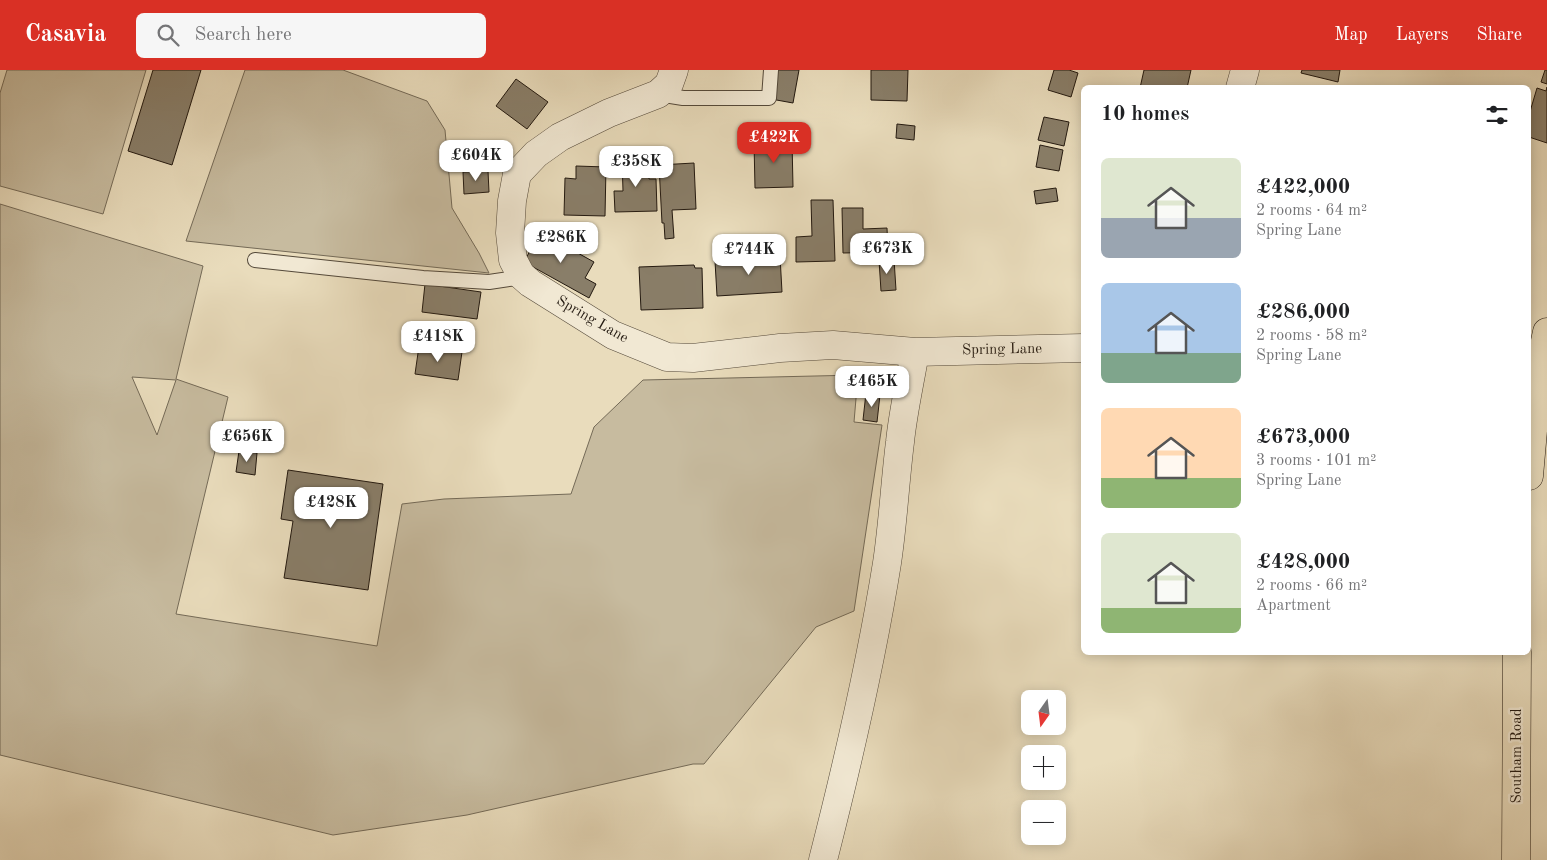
<!DOCTYPE html>
<html lang="en">
<head>
<meta charset="utf-8">
<style>
	:root { --surface:#fff; --page:#f6f6f6; --text:#202124; --muted:#757577; --accent:#d93025 }
	body { margin:0; font-family:"Old Standard TT",serif; background:var(--page); color:var(--text); height:100vh; display:flex; flex-direction:column; font-size:19px; white-space:nowrap }
	* { box-sizing:border-box; margin:0 }
	p { font-size:16px; color:var(--muted) }
	.icon { flex:none; width:28px; height:28px; fill:none; stroke:currentColor; stroke-width:2; stroke-linecap:round; stroke-linejoin:round }
	.map { position:relative; flex:1; overflow:hidden }
	.sheet { position:absolute; left:1081px; top:15px; width:450px; height:570px; display:flex; flex-direction:column; background:var(--surface); border-radius:8px; box-shadow:0 2px 12px #0003 }
	.sheet>* { flex:none }
	.needle { width:32px; rotate:194deg }
	.controls { position:absolute; left:1021px; top:620px; display:grid; gap:10px }
	.controls a { display:grid; place-items:center; width:45px; height:45px; border-radius:8px; background:var(--surface); box-shadow:0 2px 12px #0003; font-size:25px }
	.price { position:absolute; translate:-50% -42px; padding:0 11px; border-radius:10px; background:#fff; color:#222; font-size:16px; line-height:32px; filter:drop-shadow(0 1px 2px #0008) }
	.price::after { content:''; position:absolute; left:50%; top:30px; width:15px; height:11px; margin-left:-8px; background:inherit; clip-path:polygon(0 0,100% 0,50% 100%) }
	.price.on { background:var(--accent); color:#fff }
	ul { padding:0; list-style:none }
	li { display:flex; align-items:center; gap:15px; height:125px; padding:0 20px }
	li span { display:grid; place-items:center; flex:none; width:140px; height:100px; border-radius:8px; color:#555 }
	li>.icon { margin-inline-start:auto }
	span .icon { width:60px; height:60px; fill:#fffc; stroke-width:1 }
	li b { font-size:21px }
	h2 { display:flex; justify-content:space-between; align-items:center; height:60px; padding:0 20px; font-size:21px }
	header { display:flex; align-items:center; gap:30px; box-sizing:border-box; height:70px; padding:0 25px; background:var(--accent); color:#fff }
	header strong { font-size:24px }
	nav { display:flex; gap:28px; margin-inline-start:auto; font-size:18px }
	.search { width:350px; height:45px; background:var(--page); display:flex; align-items:center; gap:12px; box-sizing:border-box; padding:0 18px; border-radius:8px; color:var(--muted); font-size:19px }
	.map>svg:first-child { display:block }
	.green { fill:#c7bb9f; stroke:#746a57; fill-rule:evenodd }
	.building { fill:#897e69; stroke:#22180f }
	.lines { fill:none; stroke-linecap:round; stroke-linejoin:round }
	.lane-casing { stroke:#54493a; stroke-width:16 }
	.street-casing { stroke:#54493a; stroke-width:29 }
	.highway-casing { stroke:#22180f; stroke-width:29 }
	.lane { stroke:#f1e8d3; stroke-width:14 }
	.street { stroke:#f1e8d3; stroke-width:28 }
	.highway { stroke:#e9dcbc; stroke-width:28 }
	.labels { text-anchor:middle; dominant-baseline:central; stroke-width:4.5; stroke-linejoin:round; paint-order:stroke }
	.street-label { font-size:15px; fill:#22180f; stroke:#f1e8d3 }
</style>
</head>
<body>
<header>
<strong>Casavia</strong>
<div class="search"><svg class="icon" aria-label="search" viewBox="0 0 24 24"><circle cx="10" cy="10" r="6"/><path d="M15 15l6 6"/></svg>Search here</div>
<nav><a>Map</a><a>Layers</a><a>Share</a></nav>
</header>
<div class="map">
<svg width="1547" height="790" viewBox="0 0 1547 790">
	<rect width="100%" height="100%" fill="#e9dcbc"/>
	<filter id="stains"><feTurbulence type="fractalNoise" baseFrequency=".004" numOctaves="4"/><feColorMatrix values="0 0 0 0 .2 0 0 0 0 .09 0 0 0 0 .02 0 0 0 .5 -.17"/></filter>
	<radialGradient id="worn" r=".72"><stop offset=".6" stop-color="#630" stop-opacity="0"/><stop offset="1" stop-color="#630" stop-opacity=".3"/></radialGradient>
	<path class="green" d="M7 0H146L103 144 0 116V23Z
		M245 0H343L427 31 445 60 452 138 479 183 489 203 186 171Z
		M0 134 203 196 176 309 228 327 176 544 377 576 402 434 444 429 571 424 594 357 643 310 858 305 854 352 882 355 854 541 816 557 704 694H693L467 745 333 765 0 685ZM132 307 176 310 157 365Z"/>
	<path class="building" d="M153 0H201L172 95 128 81Z
		M777 0H799L793 33 771 29Z
		M871 0H908L907 31 871 30Z
		M1054 0H1069L1078 3 1071 27 1048 20Z
		M1144 0H1191L1187 18H1140Z
		M1302 0H1340L1338 12 1301 3Z
		M1545 0H1547V14L1541 12Z
		M516 9 548 32 527 59 496 36Z
		M1547 17V73L1529 67V45L1537 18 1546 21Z
		M1044 47 1069 52 1064 76 1038 70Z
		M897 54 915 56 914 70 896 68Z
		M792 71 793 117 755 118 754 72Z
		M1040 75 1063 80 1059 101 1036 97Z
		M622 89H649V109H656L657 141 615 142 614 121H623Z
		M694 93 696 139 672 140 674 168 665 169 664 153H662L659 95Z
		M576 96 606 97 605 146 564 145 565 108 576 109Z
		M488 101 489 122 464 124 463 102Z
		M1056 118 1058 131 1036 134 1034 121Z
		M811 130H833L835 191 796 192V167L812 166Z
		M842 138H863V159L887 158 888 182 843 183Z
		M540 162 594 192 585 208 596 214 589 228 524 192Z
		M780 186 782 222 717 226 715 191Z
		M894 189 896 220 881 221 879 190Z
		M694 195 695 198H702L703 238 641 240 639 197Z
		M425 214 481 222 477 249 422 242Z
		M419 276 462 282 458 310 415 304Z
		M866 323 880 325 877 352 863 350Z
		M239 381 257 383 255 405 236 402Z
		M288 400 383 414 368 520 284 508 293 451 281 449Z"/>
	<g class="lines">
		<g class="lane-casing">
			<path id="lane" d="M658 24 683 28H769L771 0
				M255 190 423 208 489 212 523 207"/>
		</g>
		<g class="street-casing">
			<path id="street" d="M674 0 669 14 658 24 609 43 560 67 536 84 517 104 512 131 510 163 513 190 521 205 530 213 613 265 667 287 693 288 780 278 833 275 915 282 1084 278
				M1240 18 1245 0
				M823 790C848 692 871 593 887 493 893 453 895 412 900 372 903 342 910 312 915 282"/>
		</g>
		<g class="highway-casing">
			<path id="highway" d="M1529 406 1538 304 1547 262
				M1516 790 1517 582"/>
		</g>
		<use href="#lane" class="lane"/>
		<use href="#street" class="street"/>
		<use href="#highway" class="highway"/>
	</g>
	<g class="labels">
		<g class="street-label">
			<text transform="translate(592 250) rotate(30)">Spring Lane</text>
			<text transform="translate(1002 280) rotate(-1)">Spring Lane</text>
			<text transform="translate(1517 686) rotate(-90)">Southam Road</text>
		</g>
	</g>
	<rect width="100%" height="100%" filter="url(#stains)"/>
	<rect width="100%" height="100%" fill="url(#worn)"/>
</svg>
<div class="controls">
<a><svg class="needle" viewBox="-14 -14 28 28"><path d="M0-13l5 13h-10z" fill="#e53935"/><path d="M0 13l5-13h-10z" fill="#757577"/></svg></a>
<a>+</a>
<a>−</a>
</div>
<b class="price on" style="left:774px;top:94px">£422K</b>
<b class="price" style="left:476px;top:112px">£604K</b>
<b class="price" style="left:636px;top:118px">£358K</b>
<b class="price" style="left:561px;top:194px">£286K</b>
<b class="price" style="left:887px;top:205px">£673K</b>
<b class="price" style="left:749px;top:206px">£744K</b>
<b class="price" style="left:438px;top:293px">£418K</b>
<b class="price" style="left:872px;top:338px">£465K</b>
<b class="price" style="left:247px;top:393px">£656K</b>
<b class="price" style="left:331px;top:459px">£428K</b>
<section class="sheet">
<h2>10 homes<svg class="icon" aria-label="filters" viewBox="0 0 24 24"><path d="M4 7h16M4 17h16"/><circle cx="9" cy="7" r="2"/><circle cx="15" cy="17" r="2"/></svg></h2>
<ul>
<li><span style="background:linear-gradient(#dfe7d0 60%,#9aa5b1 0)"><svg class="icon" aria-label="home" viewBox="0 0 24 24"><path d="M3 11l9-7 9 7M6 9v11h12V9"/></svg></span><div><b>£422,000</b><p>2 rooms · 64 m²</p><p>Spring Lane</p></div></li>
<li><span style="background:linear-gradient(#a9c7e8 70%,#7fa58c 0)"><svg class="icon" aria-label="home" viewBox="0 0 24 24"><path d="M3 11l9-7 9 7M6 9v11h12V9"/></svg></span><div><b>£286,000</b><p>2 rooms · 58 m²</p><p>Spring Lane</p></div></li>
<li><span style="background:linear-gradient(#ffd9b3 70%,#8fb573 0)"><svg class="icon" aria-label="home" viewBox="0 0 24 24"><path d="M3 11l9-7 9 7M6 9v11h12V9"/></svg></span><div><b>£673,000</b><p>3 rooms · 101 m²</p><p>Spring Lane</p></div></li>
<li><span style="background:linear-gradient(#dfe7d0 75%,#8fb573 0)"><svg class="icon" aria-label="home" viewBox="0 0 24 24"><path d="M3 11l9-7 9 7M6 9v11h12V9"/></svg></span><div><b>£428,000</b><p>2 rooms · 66 m²</p><p>Apartment</p></div></li>
</ul>
</section>
</div>
</body>
</html>
